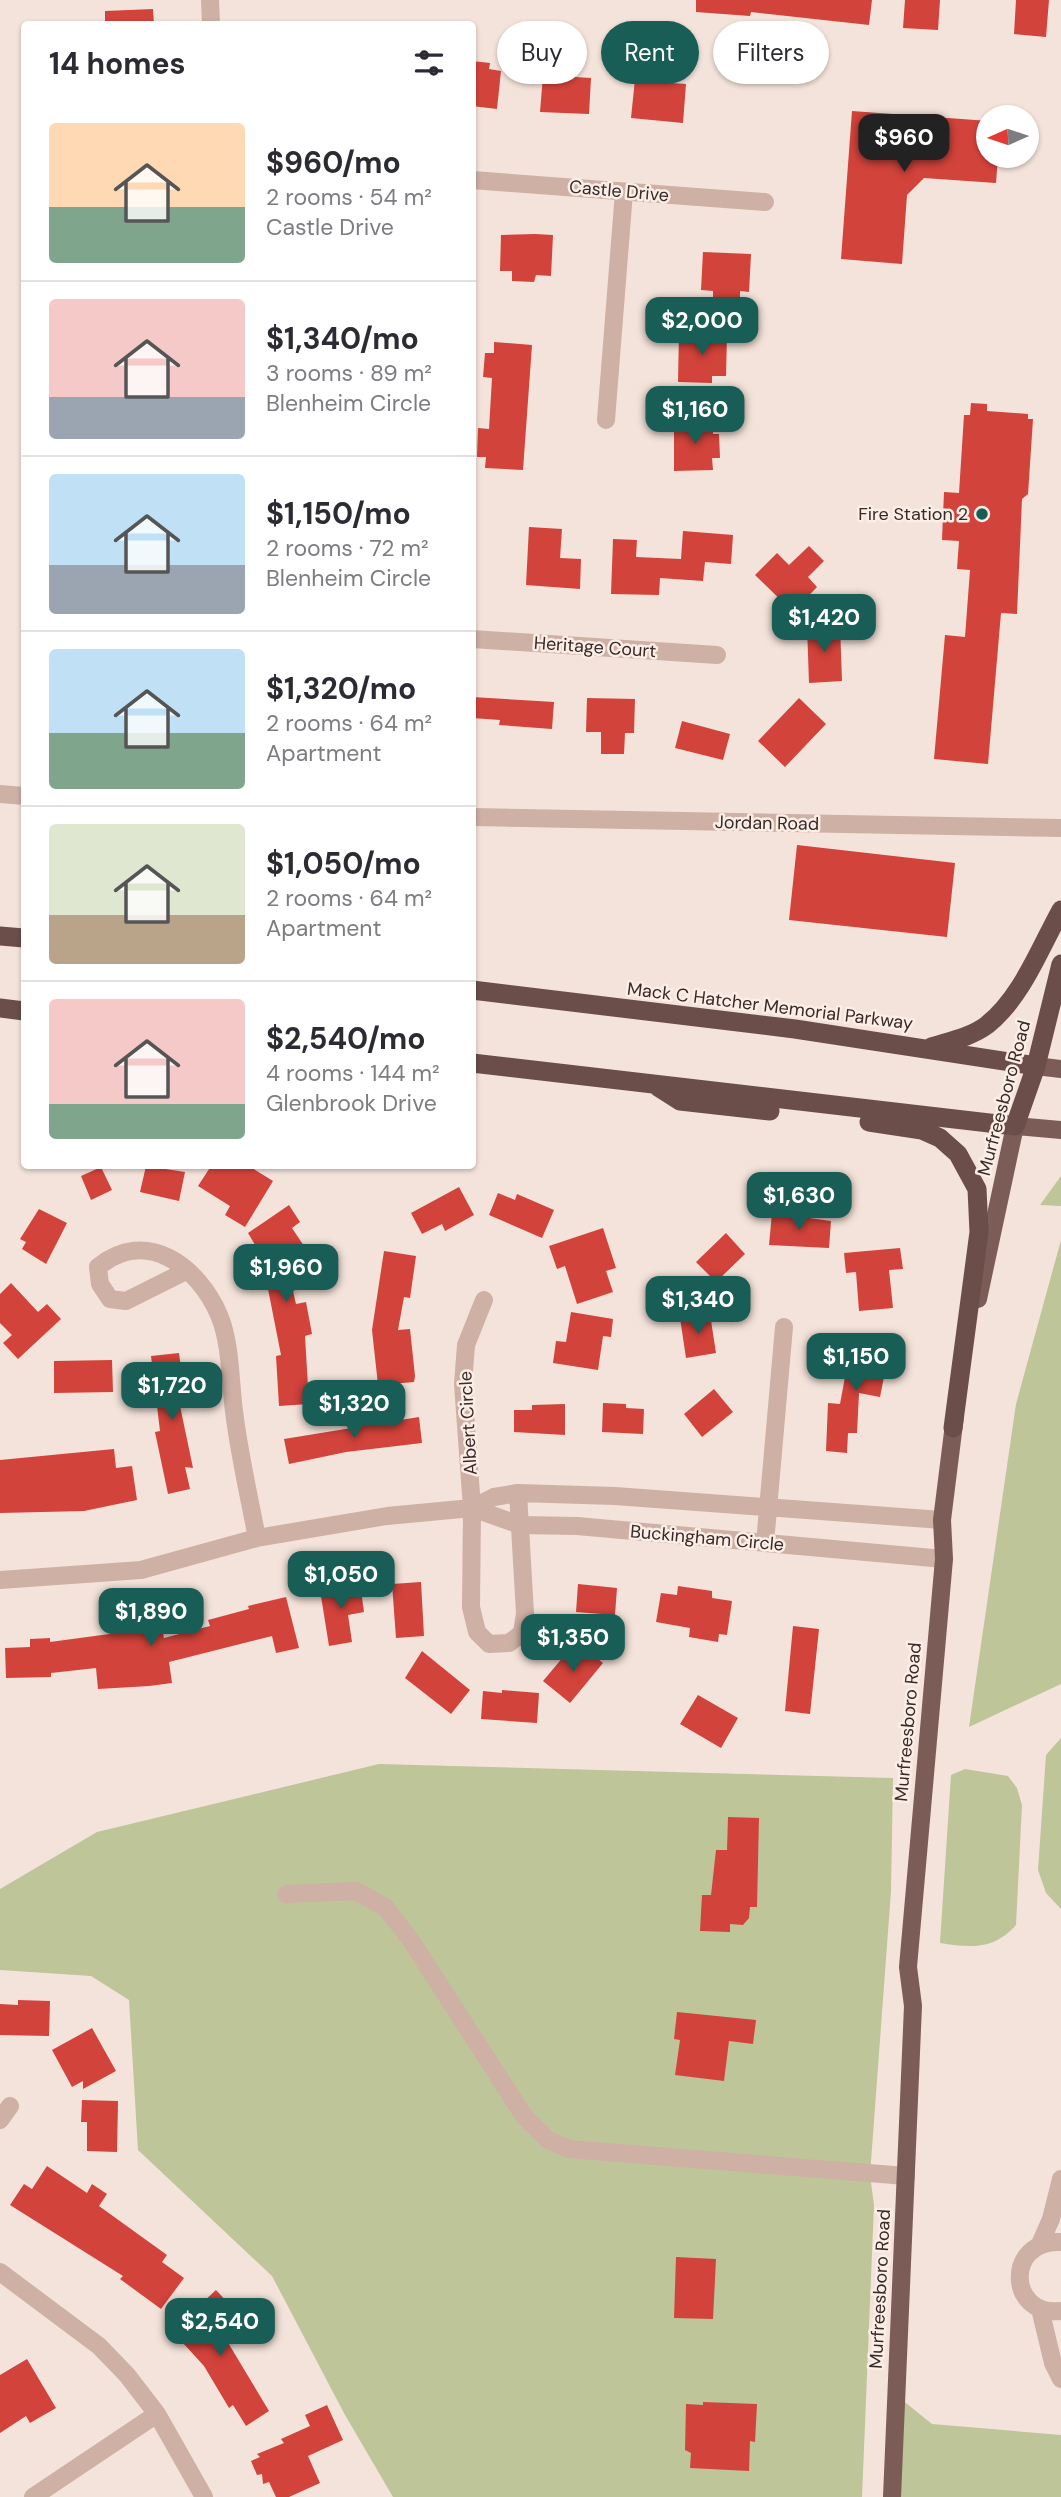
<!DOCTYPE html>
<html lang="en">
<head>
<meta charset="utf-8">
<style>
	:root { --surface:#fff; --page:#f2f2f3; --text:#2b2b33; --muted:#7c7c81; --line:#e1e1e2; --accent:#185e56 }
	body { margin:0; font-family:"DM Sans",sans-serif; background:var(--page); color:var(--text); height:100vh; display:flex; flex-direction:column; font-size:26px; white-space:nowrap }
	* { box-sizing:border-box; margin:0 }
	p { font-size:23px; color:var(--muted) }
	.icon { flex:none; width:38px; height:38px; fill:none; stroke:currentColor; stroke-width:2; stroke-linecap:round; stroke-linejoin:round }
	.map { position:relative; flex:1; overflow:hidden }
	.panel { position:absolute; left:21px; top:21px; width:455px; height:1148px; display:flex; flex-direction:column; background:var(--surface); border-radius:7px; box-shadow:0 2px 5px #0004 }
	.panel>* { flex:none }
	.banner { position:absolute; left:497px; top:21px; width:458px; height:63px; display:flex; gap:14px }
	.needle { width:46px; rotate:267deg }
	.buttons { position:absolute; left:976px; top:105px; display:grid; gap:14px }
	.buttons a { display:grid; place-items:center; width:63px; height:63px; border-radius:50%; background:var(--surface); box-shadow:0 2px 5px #0004; font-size:35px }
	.price { position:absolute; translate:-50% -60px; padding:0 16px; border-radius:14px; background:var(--accent); color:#fff; font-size:23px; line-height:46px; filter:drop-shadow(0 2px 4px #0008) }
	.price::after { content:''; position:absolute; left:50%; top:42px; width:21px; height:16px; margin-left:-10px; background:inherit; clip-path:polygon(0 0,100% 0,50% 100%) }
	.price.active { background:#222; color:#fff }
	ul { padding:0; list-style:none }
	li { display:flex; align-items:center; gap:21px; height:175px; padding:0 28px }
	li+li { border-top:2px solid var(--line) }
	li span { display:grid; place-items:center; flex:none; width:196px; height:140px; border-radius:7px; color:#555 }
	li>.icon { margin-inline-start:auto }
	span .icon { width:84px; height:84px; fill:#fffc; stroke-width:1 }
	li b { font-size:30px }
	h2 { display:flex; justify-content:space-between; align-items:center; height:84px; padding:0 28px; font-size:30px }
	.tag { padding:0 24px; border-radius:32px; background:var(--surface); box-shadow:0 2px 5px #0004; font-size:24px; line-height:63px }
	.tag.active { background:var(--accent); color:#fff }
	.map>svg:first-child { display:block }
	.green { fill:#bec599 }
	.building { fill:#d2433b }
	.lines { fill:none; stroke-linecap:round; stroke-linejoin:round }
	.minor { stroke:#ceb0a5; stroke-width:18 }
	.primary { stroke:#7c5c56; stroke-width:18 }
	.trunk { stroke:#6b4e4a; stroke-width:19 }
	.poi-dot { fill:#185e56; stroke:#fbeee7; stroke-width:2.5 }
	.labels { text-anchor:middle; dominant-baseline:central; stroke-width:5; stroke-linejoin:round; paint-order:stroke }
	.street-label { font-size:18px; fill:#392927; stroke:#fbeee7 }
	.poi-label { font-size:18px; fill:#392927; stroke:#fbeee7; text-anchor:end }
</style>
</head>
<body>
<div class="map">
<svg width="1061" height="2497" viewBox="0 0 1061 2497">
	<rect width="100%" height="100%" fill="#f4e3da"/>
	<path class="green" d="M1061 1176V1206L1040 1205Z
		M1061 1240V1684L969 1727 1016 1404Z
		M1061 1738V1909L1046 1893 1038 1870 1046 1755Z
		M379 1764 893 1778 891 1891 870 2175 874 2205 862 2497H393L345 2415 272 2276 138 2150 129 2000 91 1976 0 1970V1889L97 1832Z
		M965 1769 1008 1776 1017 1788 1022 1805 1016 1925C994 1950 971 1948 940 1943L951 1775Z
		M896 2395 932 2424 1061 2435V2497H892Z"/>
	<path class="building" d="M696 0H872L869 25 751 12 750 16 696 12Z
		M905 0H940L938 30 903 28Z
		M1016 0H1049L1046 37 1014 34Z
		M153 9 154 24H105V11Z
		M472 61 490 63 489 69 501 71 497 109 472 106Z
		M656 74 672 75V83L686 84 683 123 631 118 635 79 656 81Z
		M543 75 591 78 589 114 540 112Z
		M852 111 989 121V156H998L996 183 924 178 907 195 902 264 841 259Z
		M535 234 553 235 551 276 536 275 534 282 512 281V271H500L501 235Z
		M703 252 751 254 749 292 740 291V301L713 300V291L701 290Z
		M679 332 727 334 726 376H712V383L678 382Z
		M494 342 532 345 523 470 485 468 486 457H477L478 428 489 429 492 378 483 377 485 353H494Z
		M971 403 987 404V411L1028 414V419H1033L1028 494 1022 499 1017 614 1001 613 988 764 934 759 945 635 965 637 970 570 957 569 959 541 942 540 944 492 959 493 964 415H970Z
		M713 422V434H719L720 458H712L713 470 674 471V423Z
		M529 527 562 529 560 558 581 559 580 589 526 585Z
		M683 531 733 535 731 564 705 562 703 581 660 578 659 595 611 594 613 539 637 540 636 557 681 559Z
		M809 546 824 561 808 577 817 587 793 612 755 575 777 553 789 565Z
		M840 625 842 681 809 683 807 626Z
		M472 697 554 702 552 729 499 725 500 720 472 718Z
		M587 698 635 699 634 733H625L624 754H601V732H586Z
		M799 698 826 724 785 767 758 741Z
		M682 721 730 734 723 760 675 748Z
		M797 845 955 863 947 937 789 920Z
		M146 1166 185 1172 179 1201 140 1192Z
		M211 1166H249L273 1181 245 1227 225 1215 230 1206 198 1186Z
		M101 1167 112 1190 91 1200 81 1176Z
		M459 1187 474 1215 445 1231 442 1224 422 1234 411 1213Z
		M498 1193 515 1200 517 1194 554 1210 542 1238 489 1215Z
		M289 1205 300 1222 292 1228 310 1255 288 1270 296 1304 306 1302 312 1334 305 1336 309 1404 279 1406 276 1356 281 1355 268 1289 280 1287 248 1233Z
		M39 1209 67 1223 46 1264 22 1249 26 1242 20 1239Z
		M772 1213 831 1221 829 1248 769 1245Z
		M603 1228 616 1268 606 1271 613 1292 577 1304 565 1266 557 1269 549 1246Z
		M726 1233 745 1254 716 1282 696 1262Z
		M900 1248 903 1269 889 1270 893 1308 859 1311 856 1272 846 1273 844 1253Z
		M384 1251 416 1256 410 1298 404 1297 398 1330 410 1329 415 1376 414 1382 378 1385 372 1330Z
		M11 1283 38 1312 47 1304 61 1319 18 1359 3 1343 12 1335 0 1323V1294Z
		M571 1312 613 1319 611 1337 603 1336 598 1370 553 1363 556 1341 566 1342Z
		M710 1314 716 1353 686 1358 680 1318Z
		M857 1341 890 1347 880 1397 859 1393 857 1433H848L847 1453 826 1451 828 1403 840 1404 847 1366 851 1367Z
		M179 1353 186 1405 180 1406 193 1468 185 1467 190 1489 168 1494 155 1432 160 1431 151 1356Z
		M112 1360 113 1392 54 1393V1361Z
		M714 1389 733 1412 702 1437 684 1414Z
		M603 1403 626 1404V1408L644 1409 643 1434 602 1432Z
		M565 1404V1435L514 1432V1410H532V1405Z
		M419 1417 422 1443 346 1452 289 1464 284 1439Z
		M114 1449 116 1468 132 1466 137 1500 84 1511 0 1513V1460Z
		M421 1582 424 1636 396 1638 392 1584Z
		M360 1583 364 1612 348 1615 352 1642 329 1646 320 1590Z
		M578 1584 617 1588 615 1615 576 1612Z
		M678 1586 712 1591V1598L732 1601 727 1635 719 1634 718 1642 689 1637 690 1628 656 1622 661 1593 677 1595Z
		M286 1597 299 1648 276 1653 272 1636 169 1662 172 1683 149 1686 98 1689 96 1668 51 1673V1677L6 1678 5 1648 30 1647V1639L50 1638V1642L154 1628 155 1634 163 1633 164 1638 210 1626 208 1620 249 1609 248 1606Z
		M793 1626 819 1629 810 1714 785 1711Z
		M582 1646 603 1663 570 1703 543 1681 564 1656 570 1661Z
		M422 1651 470 1690 451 1714 405 1678Z
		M502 1690 539 1693 537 1723 481 1719 483 1691 502 1693Z
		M698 1695 738 1718 721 1748 680 1724Z
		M728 1817 759 1818 757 1907H750L749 1918 743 1925 730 1924V1932L700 1931 702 1895H711L716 1850H727Z
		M18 2000 50 2001 49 2036 0 2035V2004L18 2005Z
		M677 2012 756 2020 753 2044 729 2041 724 2081 675 2075 680 2040 674 2039Z
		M92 2028 116 2071 83 2089V2081L72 2087 52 2050Z
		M82 2100 118 2101 117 2152 87 2151V2122H81Z
		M47 2166 87 2193 92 2184 107 2194 99 2206 167 2255 162 2262 184 2278 161 2309 120 2279 123 2276 10 2205 24 2184 32 2189Z
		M676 2257 716 2259 713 2319 674 2318Z
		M216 2290 230 2305 214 2320 227 2334 224 2336 269 2411 246 2426 233 2405 229 2408 204 2366 172 2331Z
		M27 2359 56 2408 30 2423 26 2416 0 2433V2375Z
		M703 2402 757 2404 755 2442 750 2441 749 2471 690 2468 691 2453 685 2450 686 2404 703 2405Z
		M327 2405 343 2440 308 2456 320 2483 289 2497H276L269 2482 263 2484 262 2474 257 2475 251 2461 260 2457 257 2454 284 2443 281 2439 310 2426 305 2415Z"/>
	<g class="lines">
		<path class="minor" d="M210 0 211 24
			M472 180 765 202
			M606 420 624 192
			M472 639 717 655
			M0 794 24 796
			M472 817 1061 828
			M186 1271 126 1301 110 1299 100 1284 98 1267C146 1227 198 1266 219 1315 231 1343 230 1381 234 1411 239 1453 249 1496 257 1538
			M484 1300 466 1345 463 1384 472 1508 471 1607 477 1632 489 1644 509 1643 522 1633 525 1613 518 1493
			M472 1508 520 1525 577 1526 944 1559
			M765 1543 784 1327
			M0 1580 141 1570 257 1538 387 1516 472 1508 494 1497 518 1493 615 1496 942 1520
			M286 1894 356 1891 385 1907 410 1939 524 2116 548 2140 569 2149 906 2176
			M0 2120 10 2106
			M1061 2242C1005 2239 1007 2317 1061 2311
			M1040 2244 1051 2219 1061 2179
			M0 2272 99 2346 127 2375 157 2414 204 2497
			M1040 2309 1053 2363 1061 2379
			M33 2497 157 2414"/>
		<path class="primary" d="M1036 1066 1061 1069
			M978 1299 1015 1126 1061 1130
			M892 2497 913 2006 908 1967 944 1559 942 1520 955 1416"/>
		<path class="trunk" d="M0 936 24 938
			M472 990 795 1029 1036 1066
			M0 1008 24 1011
			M931 1047C950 1041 971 1037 987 1025 1022 997 1040 948 1061 910
			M472 1063 1015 1126 1036 1066 1061 964
			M658 1087 680 1101 770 1111
			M869 1122 922 1130 940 1138 958 1154 977 1189 979 1232 953 1428"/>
	</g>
	<circle class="poi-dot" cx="982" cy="514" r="7"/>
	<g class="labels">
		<g class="street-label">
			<text transform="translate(619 191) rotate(5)">Castle Drive</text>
			<text transform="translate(595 647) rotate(4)">Heritage Court</text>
			<text transform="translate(767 823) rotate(1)">Jordan Road</text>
			<text transform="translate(770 1006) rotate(7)">Mack C Hatcher Memorial Parkway</text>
			<text transform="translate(1004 1098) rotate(-75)">Murfreesboro Road</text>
			<text transform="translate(468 1423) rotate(-93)">Albert Circle</text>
			<text transform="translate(707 1538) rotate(5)">Buckingham Circle</text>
			<text transform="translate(908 1722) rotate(-85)">Murfreesboro Road</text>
			<text transform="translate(880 2289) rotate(-87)">Murfreesboro Road</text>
		</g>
		<g class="poi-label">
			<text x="968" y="514">Fire Station 2</text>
		</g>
	</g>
</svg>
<div class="buttons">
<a><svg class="needle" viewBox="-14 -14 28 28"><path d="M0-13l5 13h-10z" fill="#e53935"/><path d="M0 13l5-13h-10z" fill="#7c7c81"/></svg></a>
</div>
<b class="price active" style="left:904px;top:174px">$960</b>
<b class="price" style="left:702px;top:357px">$2,000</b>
<b class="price" style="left:695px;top:446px">$1,160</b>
<b class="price" style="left:824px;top:654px">$1,420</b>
<b class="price" style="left:799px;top:1232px">$1,630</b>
<b class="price" style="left:286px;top:1304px">$1,960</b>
<b class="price" style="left:698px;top:1336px">$1,340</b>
<b class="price" style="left:856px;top:1393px">$1,150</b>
<b class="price" style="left:172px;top:1422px">$1,720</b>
<b class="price" style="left:354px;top:1440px">$1,320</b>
<b class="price" style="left:341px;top:1611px">$1,050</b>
<b class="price" style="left:151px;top:1648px">$1,890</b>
<b class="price" style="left:573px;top:1674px">$1,350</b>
<b class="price" style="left:220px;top:2358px">$2,540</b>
<div class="banner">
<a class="tag">Buy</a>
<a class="tag active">Rent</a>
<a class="tag">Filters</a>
</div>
<section class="panel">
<h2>14 homes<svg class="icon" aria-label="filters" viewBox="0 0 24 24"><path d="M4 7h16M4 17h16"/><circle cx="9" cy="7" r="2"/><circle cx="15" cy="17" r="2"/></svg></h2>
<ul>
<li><span style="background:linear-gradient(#ffd9b3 60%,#7fa58c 0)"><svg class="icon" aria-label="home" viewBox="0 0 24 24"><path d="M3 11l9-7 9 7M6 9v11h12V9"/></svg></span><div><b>$960/mo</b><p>2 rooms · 54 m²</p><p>Castle Drive</p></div></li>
<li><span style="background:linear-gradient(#f6c9c9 70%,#9aa5b1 0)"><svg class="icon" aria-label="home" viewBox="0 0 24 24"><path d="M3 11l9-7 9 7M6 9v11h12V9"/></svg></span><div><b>$1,340/mo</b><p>3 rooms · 89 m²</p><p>Blenheim Circle</p></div></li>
<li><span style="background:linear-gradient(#bfe0f5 65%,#9aa5b1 0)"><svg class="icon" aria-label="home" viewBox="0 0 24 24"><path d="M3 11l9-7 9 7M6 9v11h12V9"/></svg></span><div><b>$1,150/mo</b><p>2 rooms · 72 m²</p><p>Blenheim Circle</p></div></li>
<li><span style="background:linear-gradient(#bfe0f5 60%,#7fa58c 0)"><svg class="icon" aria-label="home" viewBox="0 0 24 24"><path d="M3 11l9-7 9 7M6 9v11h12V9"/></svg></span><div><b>$1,320/mo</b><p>2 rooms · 64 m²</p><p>Apartment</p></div></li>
<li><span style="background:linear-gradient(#dfe7d0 65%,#b9a48a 0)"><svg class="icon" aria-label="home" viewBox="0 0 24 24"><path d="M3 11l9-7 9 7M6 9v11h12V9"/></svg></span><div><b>$1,050/mo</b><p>2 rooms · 64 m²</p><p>Apartment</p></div></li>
<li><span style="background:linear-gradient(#f6c9c9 75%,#7fa58c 0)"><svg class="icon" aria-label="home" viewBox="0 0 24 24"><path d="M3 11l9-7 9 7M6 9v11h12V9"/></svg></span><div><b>$2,540/mo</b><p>4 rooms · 144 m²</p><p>Glenbrook Drive</p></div></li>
</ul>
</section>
</div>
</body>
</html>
